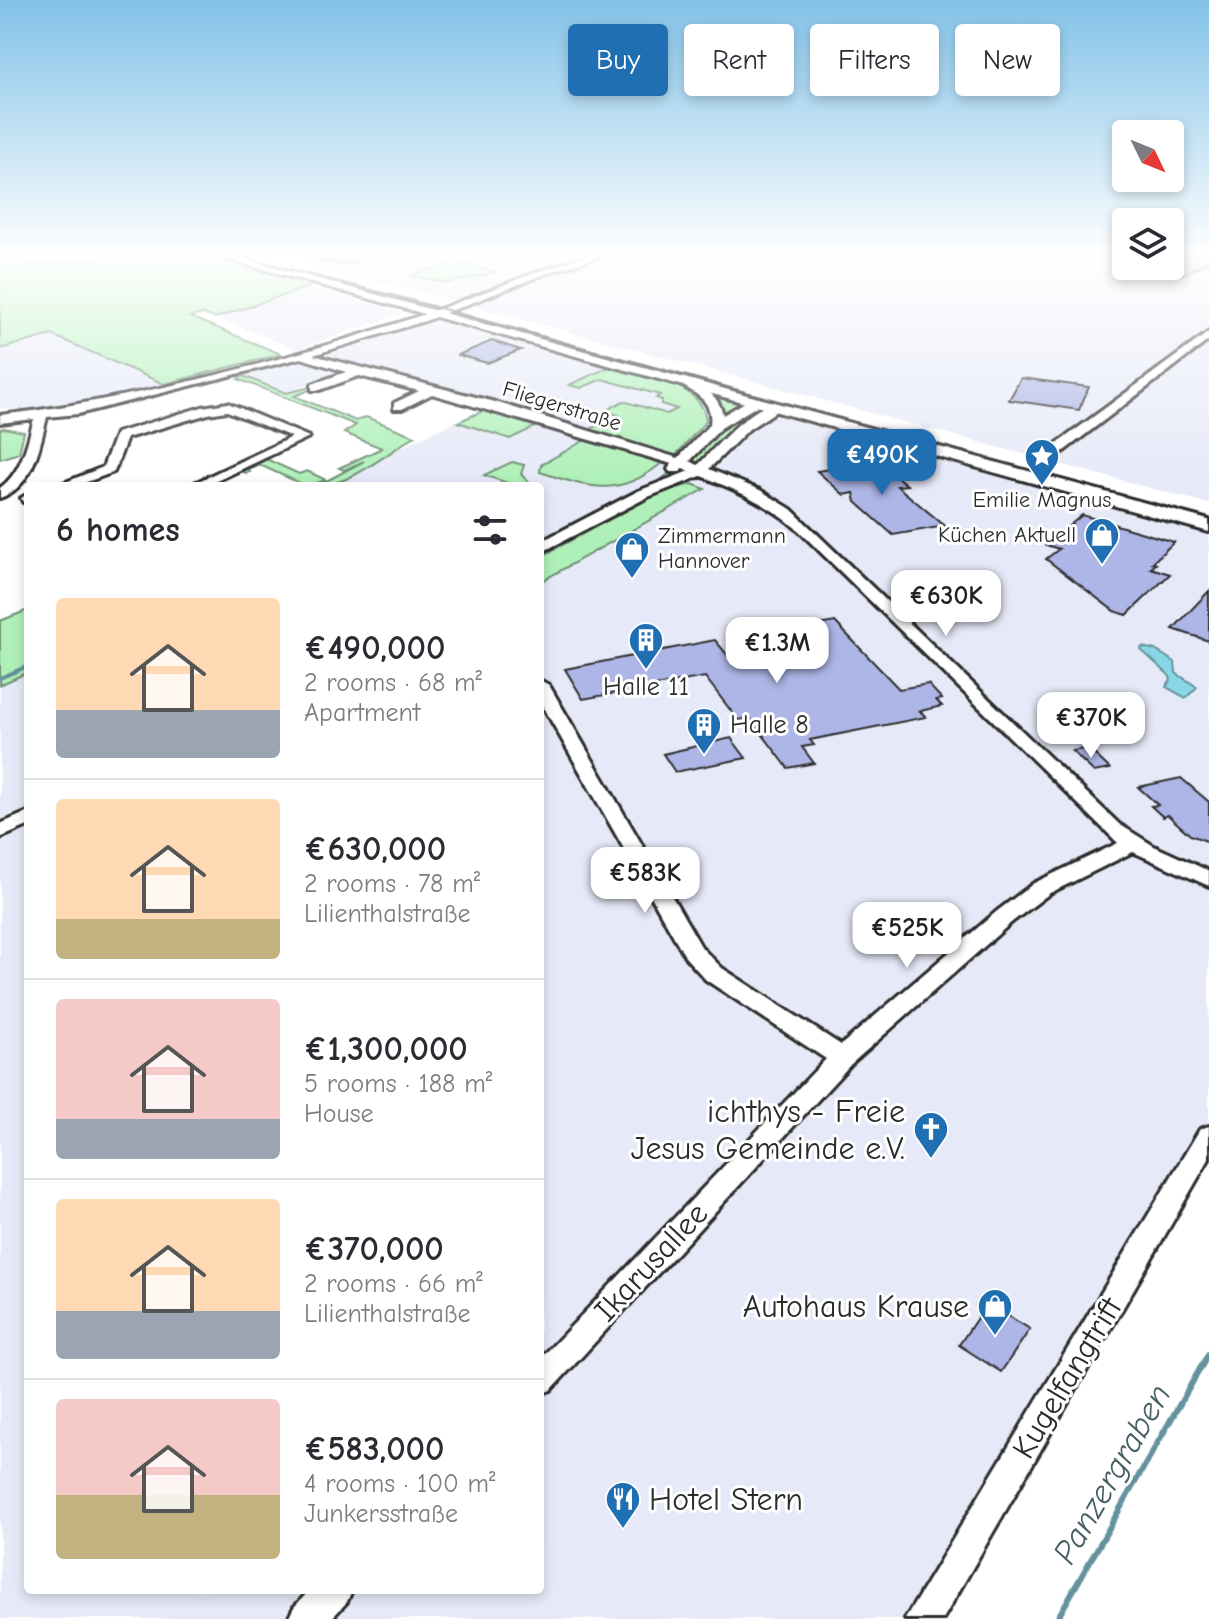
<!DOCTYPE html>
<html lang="en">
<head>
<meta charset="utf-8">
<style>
	:root { --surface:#fff; --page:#f2f2f3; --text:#2b2b33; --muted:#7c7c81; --line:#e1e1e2; --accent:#1f6fb2 }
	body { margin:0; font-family:"Comic Neue",sans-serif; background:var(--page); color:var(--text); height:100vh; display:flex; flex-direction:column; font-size:30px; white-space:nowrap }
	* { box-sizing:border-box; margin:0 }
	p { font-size:26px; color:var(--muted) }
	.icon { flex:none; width:44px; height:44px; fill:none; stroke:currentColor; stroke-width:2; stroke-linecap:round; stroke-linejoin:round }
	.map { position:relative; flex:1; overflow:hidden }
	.drawer { position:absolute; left:24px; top:482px; width:520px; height:1112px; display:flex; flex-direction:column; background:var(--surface); border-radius:8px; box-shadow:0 4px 12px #0003 }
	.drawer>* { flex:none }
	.top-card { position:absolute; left:568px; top:24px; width:520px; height:72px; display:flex; gap:16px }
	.needle { width:52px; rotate:133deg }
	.fabs { position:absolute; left:1112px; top:120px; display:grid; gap:16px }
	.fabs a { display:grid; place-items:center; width:72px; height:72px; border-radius:8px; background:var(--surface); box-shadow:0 4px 12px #0003; font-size:40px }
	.price { position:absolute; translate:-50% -68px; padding:0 18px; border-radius:16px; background:#fff; color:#222; font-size:26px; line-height:52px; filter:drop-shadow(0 2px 4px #0008) }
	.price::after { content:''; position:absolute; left:50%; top:48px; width:24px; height:18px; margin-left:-12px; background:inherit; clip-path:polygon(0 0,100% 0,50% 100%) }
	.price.active { background:var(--accent); color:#fff }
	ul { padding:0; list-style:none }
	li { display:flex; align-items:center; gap:24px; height:200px; padding:0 32px }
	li+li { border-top:2px solid var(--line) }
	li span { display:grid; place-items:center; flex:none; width:224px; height:160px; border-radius:8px; color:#555 }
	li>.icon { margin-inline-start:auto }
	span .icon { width:96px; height:96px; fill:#fffc; stroke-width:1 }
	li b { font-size:34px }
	h2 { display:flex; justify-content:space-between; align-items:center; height:96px; padding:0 32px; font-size:34px }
	.tag { padding:0 28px; border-radius:8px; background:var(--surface); box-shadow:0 4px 12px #0003; font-size:28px; line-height:72px }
	.tag.active { background:var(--accent); color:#fff }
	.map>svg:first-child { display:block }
	.built { fill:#e6e9f8 }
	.green { fill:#aff0b8; stroke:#6d8e72; stroke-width:2 }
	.water { fill:#88d7e7; stroke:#63929c; stroke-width:2 }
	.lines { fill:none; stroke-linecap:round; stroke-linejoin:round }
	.shore { stroke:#507076; stroke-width:2 }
	.stream-far1 { stroke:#63929c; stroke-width:4 }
	.stream { stroke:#63929c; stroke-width:6 }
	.building { fill:#adb6e6; stroke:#2b2b2b; stroke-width:2 }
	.minor-casing { stroke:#2b2b2b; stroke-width:6 }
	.major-casing { stroke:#2b2b2b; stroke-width:6 }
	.minor { fill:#fff; fill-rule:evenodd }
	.major { fill:#fff; fill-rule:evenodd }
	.tram { stroke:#2b2b2b; stroke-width:2 }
	.labels { text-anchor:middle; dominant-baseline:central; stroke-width:6; stroke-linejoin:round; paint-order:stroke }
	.far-street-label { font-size:22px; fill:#2b2b2b; stroke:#fff }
	.far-poi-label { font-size:22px; fill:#2b2b2b; stroke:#fff }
	.poi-label { font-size:26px; fill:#2b2b2b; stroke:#fff }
	.near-poi-label { font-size:32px; fill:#2b2b2b; stroke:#fff; text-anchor:end }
	.near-street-label { font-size:32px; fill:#2b2b2b; stroke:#fff }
	.near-water-label { font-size:34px; font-style:italic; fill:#475f63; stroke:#fff }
</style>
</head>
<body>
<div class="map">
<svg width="1209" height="1619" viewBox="0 0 1209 1619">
	<rect width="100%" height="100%" fill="#fff"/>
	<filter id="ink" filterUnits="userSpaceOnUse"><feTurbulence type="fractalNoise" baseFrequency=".0125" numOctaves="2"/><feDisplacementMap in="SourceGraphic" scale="16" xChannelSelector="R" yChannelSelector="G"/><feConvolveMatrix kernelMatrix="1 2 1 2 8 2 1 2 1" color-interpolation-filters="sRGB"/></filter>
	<g filter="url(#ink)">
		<path class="built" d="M325 253H1126V266H1170V253H1209V504L444 298 304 265Z
			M309 288 404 313 297 349 215 318Z
			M441 320 540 347 548 344 1209 526V1136L923 1619H0V685L28 672V1590H540V486H320L490 405 439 387 321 357 424 322 430 324Z
			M52 335 164 384 70 406 40 410 0 408V349Z
			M304 360 343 372 286 393 243 376Z"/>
		<path class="green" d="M172 253H211L323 282 215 318 203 314 190 317 281 354 164 384 52 335 0 349V268Z
			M454 262 497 272 449 283 409 276Z
			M609 367C639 375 704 382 706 421L675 456 589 430 618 415 605 411 623 401 667 414 677 409 661 404 662 400 656 398 660 395 602 379 581 388 569 385Z
			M243 376 286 393 311 387 315 388 294 396 356 421 366 417 415 436C387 453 350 486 317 486L364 461 344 470 339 468 382 448 344 433 356 425 238 379Z
			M706 395 769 410 711 462 643 494 682 463 716 425Z
			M487 409 539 425 510 439 458 422Z
			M4 428 24 432 19 453 0 459V429Z
			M587 439 664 461C620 499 590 488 540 472L541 465Z
			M266 459 299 474 307 471 326 480 306 486 260 465 247 469 250 472 246 473 240 471Z
			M512 462 524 465 521 474 532 486H516L484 475Z
			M692 484 705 489 540 582V557L658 493Z
			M28 610V672L0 685V621Z"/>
		<path class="water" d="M0 253H172L0 268Z
			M1142 647 1155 650 1175 662 1176 673 1197 687 1186 698 1166 687 1171 679 1169 675 1141 650Z"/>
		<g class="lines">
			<path class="shore" d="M0 260 85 253"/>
			<path class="stream-far1" d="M0 678 28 666"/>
			<path class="stream" d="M1057 1619 1209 1353"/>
		</g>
		<path class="building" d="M335 253H372L349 265 318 261Z
			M1170 253H1209V261L1180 276 1170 274Z
			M492 341 521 350 487 363 458 355Z
			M1021 378 1089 387 1079 410 1009 400Z
			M878 462 907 485 897 486 945 526 893 535 856 502 854 493 844 495 817 471Z
			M1082 515 1174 542 1152 563 1156 564 1151 568 1170 574 1127 615 1114 611 1046 559 1059 549 1046 545Z
			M1209 591V641L1173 629Z
			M835 622 899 689 928 684 942 699 936 700 942 706 920 711 926 717 810 740 814 745 802 747 814 763 788 768 750 718 738 720 705 677 583 699 565 669 715 640 729 657 756 653 748 638Z
			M731 738 746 758 675 772 663 754Z
			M1088 748 1110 769 1094 772 1072 751Z
			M1181 778 1209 802V842L1190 835 1168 815 1163 817 1151 806 1158 805 1138 787Z
			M987 1303 1030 1329 1001 1372 959 1345Z"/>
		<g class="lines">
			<g class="minor-casing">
				<path id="minor" d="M596 253H610L547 273 428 320 313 355 495 402 678 458 710 424C713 403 699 395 683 386V380C701 380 720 398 723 415L752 398H760V404L721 428 690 461 698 465C715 448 753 402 778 404V410L749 429 709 469 760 490 791 509 1119 824 1154 846 1209 871V886L1133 852 1050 893 1012 922 851 1064 551 1390 540 1394V1359L826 1059 706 980 686 958 540 701V680L549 685 702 948 722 968 841 1045 996 912 1034 883 1118 843 798 530C769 504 736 490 701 476L648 497 540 553V542L638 491 689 471 683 468 680 472H670L668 469 672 464 432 394 402 409H394V403L419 391 359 376 320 390H312V384L346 372 301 358 78 414 47 417C40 446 33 487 0 498V488C22 472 27 444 34 419L0 423V415C139 399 287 360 419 316 479 296 536 270 596 253Z
					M1209 332V340L1043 467H1033V461Z
					M228 403 309 437 206 486H188L292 437 227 411 208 414 127 438 114 472 76 486H56L103 467 116 433 202 407Z
					M28 494V503L23 502 21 498Z
					M28 812V826L0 838V824Z
					M1209 1126V1159L943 1619H905L1200 1129Z
					M310 1590H352L347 1602 331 1619H288L294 1607Z"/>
			</g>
			<g class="major-casing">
				<path id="major" d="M205 253H223L1209 520V532Z"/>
			</g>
			<use href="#minor" class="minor"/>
			<use href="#major" class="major"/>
			<path class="tram" d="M225 253 392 295 1209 519"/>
		</g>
	</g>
	<linearGradient id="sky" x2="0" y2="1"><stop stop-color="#81c2e8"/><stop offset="0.53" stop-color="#fff"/><stop offset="1" stop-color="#fff" stop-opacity="0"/></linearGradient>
	<rect width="1209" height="479" fill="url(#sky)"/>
	<defs>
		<g id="sight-pin" transform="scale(1.8)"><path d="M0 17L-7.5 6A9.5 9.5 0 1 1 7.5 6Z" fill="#1f6fb2" stroke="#fff"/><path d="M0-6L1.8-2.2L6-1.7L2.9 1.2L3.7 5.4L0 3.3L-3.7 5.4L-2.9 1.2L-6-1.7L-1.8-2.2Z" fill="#fff"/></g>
		<g id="shop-pin" transform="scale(1.8)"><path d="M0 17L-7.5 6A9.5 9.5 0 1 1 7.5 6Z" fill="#1f6fb2" stroke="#fff"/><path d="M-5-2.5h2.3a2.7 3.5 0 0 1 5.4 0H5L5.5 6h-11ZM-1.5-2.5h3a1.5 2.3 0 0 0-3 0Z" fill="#fff"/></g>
		<g id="building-pin" transform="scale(1.8)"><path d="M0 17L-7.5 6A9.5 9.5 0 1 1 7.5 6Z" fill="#1f6fb2" stroke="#fff"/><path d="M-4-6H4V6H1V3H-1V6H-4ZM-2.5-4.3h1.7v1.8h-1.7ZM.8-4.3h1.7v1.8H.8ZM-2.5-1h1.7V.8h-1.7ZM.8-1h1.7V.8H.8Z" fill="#fff"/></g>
		<g id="church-pin" transform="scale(1.8)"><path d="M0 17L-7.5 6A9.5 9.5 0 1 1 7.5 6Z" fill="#1f6fb2" stroke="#fff"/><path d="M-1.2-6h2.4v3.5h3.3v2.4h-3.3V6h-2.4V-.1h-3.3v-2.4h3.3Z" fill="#fff"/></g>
		<g id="restaurant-pin" transform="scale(1.8)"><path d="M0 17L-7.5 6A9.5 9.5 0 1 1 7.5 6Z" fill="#1f6fb2" stroke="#fff"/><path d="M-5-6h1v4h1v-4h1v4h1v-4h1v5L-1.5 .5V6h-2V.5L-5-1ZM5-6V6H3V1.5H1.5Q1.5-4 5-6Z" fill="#fff"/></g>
	</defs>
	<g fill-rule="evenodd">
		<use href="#sight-pin" x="1042" y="456"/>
		<use href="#shop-pin" x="1102" y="535"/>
		<use href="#shop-pin" x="632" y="549"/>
		<use href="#building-pin" x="646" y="640"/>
		<use href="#building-pin" x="704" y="725"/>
		<use href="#church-pin" x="931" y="1129"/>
		<use href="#shop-pin" x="995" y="1306"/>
		<use href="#restaurant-pin" x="623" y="1499"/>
	</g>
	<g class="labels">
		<g class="far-street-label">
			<text transform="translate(562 406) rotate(17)">Fliegerstraße</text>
		</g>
		<g class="far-poi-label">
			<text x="1042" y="500">Emilie Magnus</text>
			<text x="1076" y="535" text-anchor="end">Küchen Aktuell</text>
			<text x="658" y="536" text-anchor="start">Zimmermann<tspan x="658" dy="25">Hannover</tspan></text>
		</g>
		<g class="poi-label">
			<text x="646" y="687">Halle 11</text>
			<text x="730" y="725" text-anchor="start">Halle 8</text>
		</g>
		<g class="near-poi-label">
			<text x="905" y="1111">ichthys - Freie<tspan x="905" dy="37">Jesus Gemeinde e.V.</tspan></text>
			<text x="969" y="1306">Autohaus Krause</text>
			<text x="649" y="1499" text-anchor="start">Hotel Stern</text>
		</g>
		<g class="near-street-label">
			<text transform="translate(651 1262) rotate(-47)">Ikarusallee</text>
			<text transform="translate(1067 1378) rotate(-59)">Kugelfangtrift</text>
		</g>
		<g class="near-water-label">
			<text transform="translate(1112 1474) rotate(-60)">Panzergraben</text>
		</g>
	</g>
</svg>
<div class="fabs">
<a><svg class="needle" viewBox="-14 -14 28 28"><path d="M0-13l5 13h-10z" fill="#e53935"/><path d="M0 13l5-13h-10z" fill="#7c7c81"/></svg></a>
<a><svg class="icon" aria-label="layers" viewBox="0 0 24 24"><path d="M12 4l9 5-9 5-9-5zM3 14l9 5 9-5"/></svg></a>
</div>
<b class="price active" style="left:882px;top:497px">€490K</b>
<b class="price" style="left:946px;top:638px">€630K</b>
<b class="price" style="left:777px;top:685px">€1.3M</b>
<b class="price" style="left:1091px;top:760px">€370K</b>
<b class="price" style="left:645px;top:915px">€583K</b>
<b class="price" style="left:907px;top:970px">€525K</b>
<div class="top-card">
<a class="tag active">Buy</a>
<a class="tag">Rent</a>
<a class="tag">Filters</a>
<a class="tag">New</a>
</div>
<section class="drawer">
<h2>6 homes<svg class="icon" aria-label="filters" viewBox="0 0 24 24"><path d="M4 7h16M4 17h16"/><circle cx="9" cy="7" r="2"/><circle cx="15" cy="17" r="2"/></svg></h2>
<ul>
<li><span style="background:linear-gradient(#ffd9b3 70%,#9aa5b1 0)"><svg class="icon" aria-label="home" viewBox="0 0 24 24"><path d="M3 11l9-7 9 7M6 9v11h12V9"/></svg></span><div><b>€490,000</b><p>2 rooms · 68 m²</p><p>Apartment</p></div></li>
<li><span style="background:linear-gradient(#ffd9b3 75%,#c2b280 0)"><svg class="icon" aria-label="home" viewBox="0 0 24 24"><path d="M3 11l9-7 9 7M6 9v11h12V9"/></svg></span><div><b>€630,000</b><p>2 rooms · 78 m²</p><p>Lilienthalstraße</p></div></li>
<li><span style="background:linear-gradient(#f6c9c9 75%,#9aa5b1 0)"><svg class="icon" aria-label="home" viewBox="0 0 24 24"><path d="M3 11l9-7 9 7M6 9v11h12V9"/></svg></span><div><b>€1,300,000</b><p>5 rooms · 188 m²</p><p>House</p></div></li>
<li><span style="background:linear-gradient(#ffd9b3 70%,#9aa5b1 0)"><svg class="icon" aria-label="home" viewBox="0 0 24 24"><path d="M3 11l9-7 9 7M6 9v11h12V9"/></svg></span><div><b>€370,000</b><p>2 rooms · 66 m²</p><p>Lilienthalstraße</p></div></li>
<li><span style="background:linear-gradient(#f6c9c9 60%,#c2b280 0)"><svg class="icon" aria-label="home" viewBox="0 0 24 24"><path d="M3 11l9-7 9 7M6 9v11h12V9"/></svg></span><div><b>€583,000</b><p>4 rooms · 100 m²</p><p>Junkersstraße</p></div></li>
</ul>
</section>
</div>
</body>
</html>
